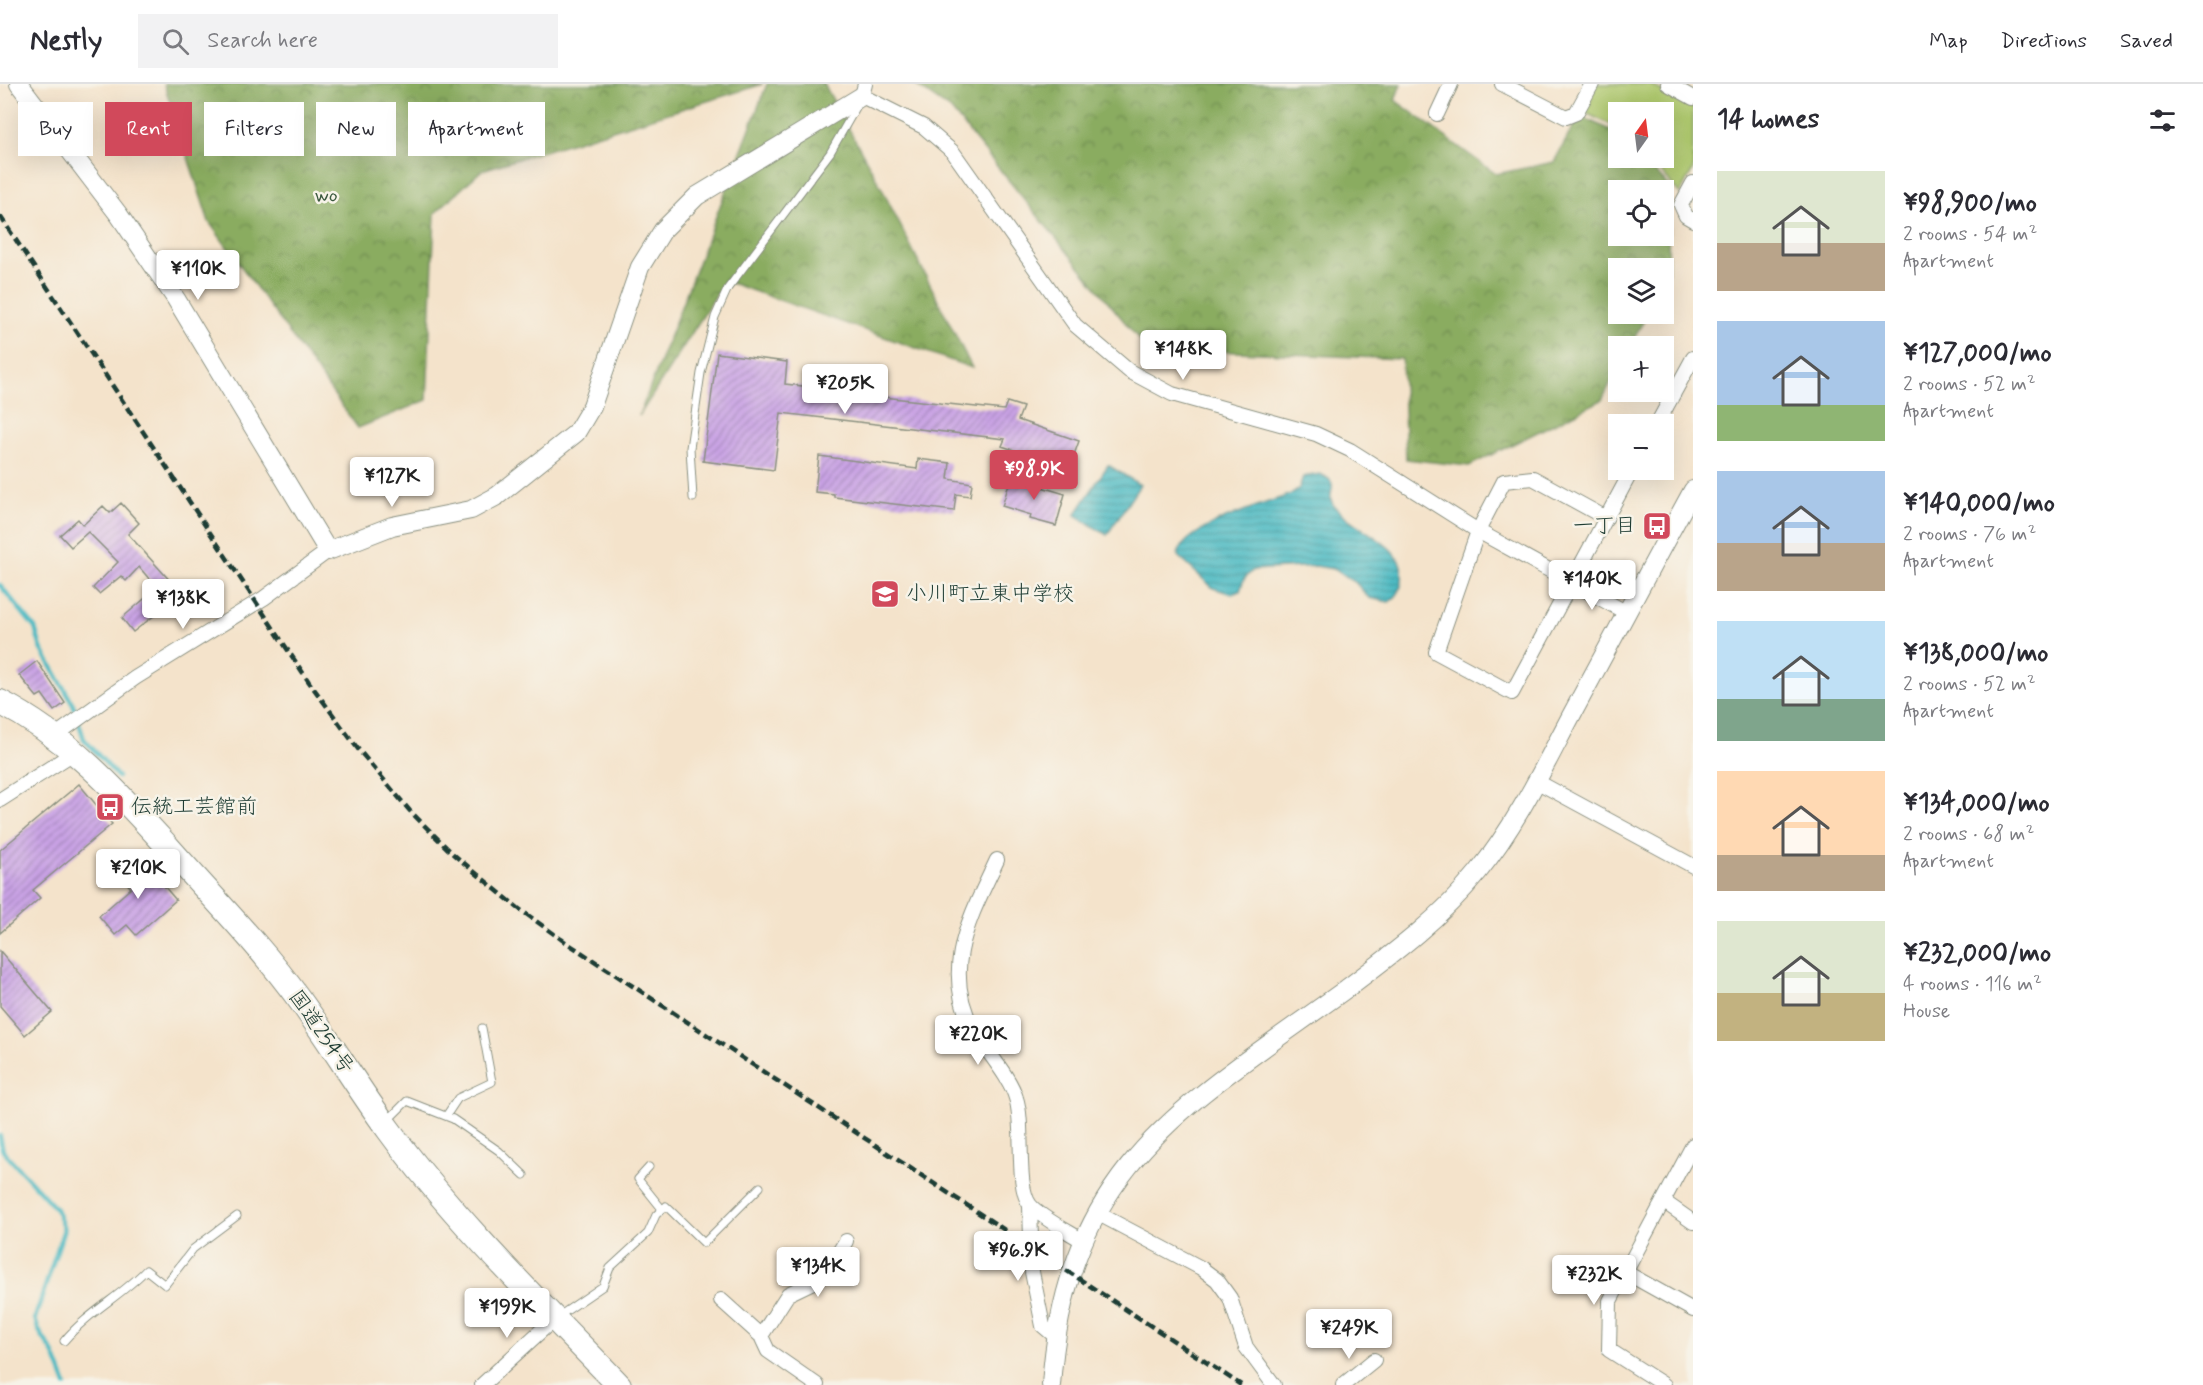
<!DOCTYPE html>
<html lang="en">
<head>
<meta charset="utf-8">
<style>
	:root { --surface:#fff; --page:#f2f2f3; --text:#2b2b33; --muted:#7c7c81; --line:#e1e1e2; --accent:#d1495b }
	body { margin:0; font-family:Mynerve,"Klee One",sans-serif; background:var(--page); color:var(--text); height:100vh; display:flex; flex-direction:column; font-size:22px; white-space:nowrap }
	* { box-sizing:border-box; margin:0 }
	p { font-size:20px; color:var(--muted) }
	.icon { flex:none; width:33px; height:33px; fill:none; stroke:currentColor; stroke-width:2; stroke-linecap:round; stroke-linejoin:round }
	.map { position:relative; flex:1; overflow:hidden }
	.sheet { display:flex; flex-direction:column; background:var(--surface); width:510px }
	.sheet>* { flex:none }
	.banner { position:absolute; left:18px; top:18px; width:570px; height:54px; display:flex; gap:12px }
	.needle { width:39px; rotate:14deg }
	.controls { position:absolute; left:1608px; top:18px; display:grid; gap:12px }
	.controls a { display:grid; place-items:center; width:66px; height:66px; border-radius:0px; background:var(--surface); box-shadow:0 6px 24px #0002; font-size:30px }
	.price { position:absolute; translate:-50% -51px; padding:0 14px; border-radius:6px; background:#fff; color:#222; font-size:20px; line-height:39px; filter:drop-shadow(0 2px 3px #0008) }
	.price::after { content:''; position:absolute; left:50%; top:36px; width:18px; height:14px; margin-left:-9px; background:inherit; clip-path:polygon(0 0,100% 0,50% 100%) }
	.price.active { background:var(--accent); color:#fff }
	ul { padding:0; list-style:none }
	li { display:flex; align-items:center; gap:18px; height:150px; padding:0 24px }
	li span { display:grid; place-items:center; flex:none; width:168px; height:120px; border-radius:0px; color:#555 }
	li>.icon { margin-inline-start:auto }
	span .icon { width:72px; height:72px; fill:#fffc; stroke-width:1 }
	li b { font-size:26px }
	h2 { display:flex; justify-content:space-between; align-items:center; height:72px; padding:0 24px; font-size:26px }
	.chip { padding:0 21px; border-radius:0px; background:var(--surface); box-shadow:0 6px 24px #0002; font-size:21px; line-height:54px }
	.chip.active { background:var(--accent); color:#fff }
	header { display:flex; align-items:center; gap:36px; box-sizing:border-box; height:84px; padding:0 30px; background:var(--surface); border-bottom:2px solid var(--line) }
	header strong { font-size:28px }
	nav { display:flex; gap:33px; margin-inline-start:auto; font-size:21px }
	.search { width:420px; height:54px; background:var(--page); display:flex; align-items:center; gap:15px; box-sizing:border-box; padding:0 21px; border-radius:0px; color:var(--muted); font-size:22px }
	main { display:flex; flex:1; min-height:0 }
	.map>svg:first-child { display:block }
	.forest { fill:url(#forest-crowns); stroke:#54744a; stroke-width:1.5; fill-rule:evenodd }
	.park { fill:#adc76d; stroke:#668250; stroke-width:1.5 }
	.water { fill:url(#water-rules); stroke:#357c7c; stroke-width:1.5 }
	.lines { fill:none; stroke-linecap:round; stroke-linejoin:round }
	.stream { stroke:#4bbac3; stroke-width:4.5 }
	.building { fill:url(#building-hatch) }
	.lane-casing { stroke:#8a9080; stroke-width:9 }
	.street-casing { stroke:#8a9080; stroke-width:16 }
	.secondary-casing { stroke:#8a9080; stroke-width:20 }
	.highway-casing { stroke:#8a9080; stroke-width:26 }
	.lane { stroke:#fff; stroke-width:7 }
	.street { stroke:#fff; stroke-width:14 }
	.secondary { stroke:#fff; stroke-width:18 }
	.highway { stroke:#fff; stroke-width:24 }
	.rail { stroke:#1f3d34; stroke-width:4.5; stroke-dasharray:9 4.5; stroke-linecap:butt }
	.labels { text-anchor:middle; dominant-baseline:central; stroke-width:5; stroke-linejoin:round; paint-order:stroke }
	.park-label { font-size:21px; fill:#3b593f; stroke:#f7f3e8 }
	.poi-label { font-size:21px; fill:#1f3d34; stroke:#f7f3e8; text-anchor:start }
	.street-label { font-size:21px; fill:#1f3d34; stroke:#f7f3e8 }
</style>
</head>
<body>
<header>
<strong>Nestly</strong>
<div class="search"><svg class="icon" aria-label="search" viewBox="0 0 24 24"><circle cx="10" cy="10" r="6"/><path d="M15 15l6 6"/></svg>Search here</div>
<nav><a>Map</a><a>Directions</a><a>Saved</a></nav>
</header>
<main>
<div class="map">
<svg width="1693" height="1301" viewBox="0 0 1693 1301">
	<defs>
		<pattern id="forest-crowns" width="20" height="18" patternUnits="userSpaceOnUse" patternTransform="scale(1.5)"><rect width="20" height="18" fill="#8aac60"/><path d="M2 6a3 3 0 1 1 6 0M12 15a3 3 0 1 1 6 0" fill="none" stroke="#708d50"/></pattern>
		<pattern id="water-rules" width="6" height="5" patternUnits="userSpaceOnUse" patternTransform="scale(1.5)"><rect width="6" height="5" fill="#4bbac3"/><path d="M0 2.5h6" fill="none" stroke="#3e989f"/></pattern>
		<pattern id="building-hatch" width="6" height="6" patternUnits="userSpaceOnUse" patternTransform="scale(1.5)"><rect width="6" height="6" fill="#c9a2e5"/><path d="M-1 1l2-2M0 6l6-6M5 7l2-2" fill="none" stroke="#a385ba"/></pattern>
	</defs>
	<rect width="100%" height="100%" fill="#f7f3e8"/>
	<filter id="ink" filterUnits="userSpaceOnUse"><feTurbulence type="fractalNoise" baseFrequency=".0167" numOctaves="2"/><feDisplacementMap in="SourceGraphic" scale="12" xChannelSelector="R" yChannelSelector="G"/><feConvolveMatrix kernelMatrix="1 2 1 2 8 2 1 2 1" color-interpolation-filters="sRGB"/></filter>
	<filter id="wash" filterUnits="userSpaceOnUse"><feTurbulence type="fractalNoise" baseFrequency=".008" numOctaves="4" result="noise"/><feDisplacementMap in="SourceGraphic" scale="24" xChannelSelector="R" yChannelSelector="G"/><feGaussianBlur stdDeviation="1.35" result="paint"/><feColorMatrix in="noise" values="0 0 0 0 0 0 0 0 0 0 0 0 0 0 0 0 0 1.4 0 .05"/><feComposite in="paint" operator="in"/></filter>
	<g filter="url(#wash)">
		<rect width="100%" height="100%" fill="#f4e3cb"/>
		<path class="forest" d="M164 0H763L482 86 435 129 427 316 358 344 209 138Z
			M767 0H824L880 101 972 284 725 197 639 332Z
			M914 0H1401L1395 16 1496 90 1554 78 1579 32 1618 49V74H1643L1669 103 1668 189 1664 197V184H1618V230H1647L1630 262H1618V284L1602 316 1469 382 1406 375 1402 275 1146 264 951 26ZM1618 106H1664V152H1618Z"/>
		<path class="park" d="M1595 0H1649L1693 23V85L1680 110 1649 74H1664V28H1618V44L1581 27Z"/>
		<path class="water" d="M1108 381 1140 401 1107 451 1075 431Z
			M1320 390C1345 401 1322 409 1335 423 1355 447 1407 460 1402 495 1401 506 1398 512 1389 518L1369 514 1355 498 1333 485 1316 482 1253 486 1244 495 1240 507 1232 510 1213 504 1178 472C1180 444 1265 420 1289 411L1299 404 1303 393Z"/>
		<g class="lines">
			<path class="stream" d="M0 501 35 544 41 564 73 620 84 655 118 693
				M0 1052 3 1067 56 1125 64 1145 35 1234 38 1245 54 1270 66 1301"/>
		</g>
		<g id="blocks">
			<path class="building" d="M717 269 787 278 785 300 847 307 848 296 875 299 874 312 1004 326 1007 318 1023 323 1018 336 1079 357 1069 385 1002 362 1005 355 781 329 774 386 703 377Z
				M819 372 917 385 918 375 950 379 948 395 972 399 970 412 956 410 954 427 834 413V410L815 408Z
				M1011 394 1065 410 1056 442 1030 435 1031 431 1002 422Z
				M121 419 139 439 128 450 182 510 133 548 122 534 157 504 139 483 126 497 121 492 99 510 93 504 118 478 88 448 71 463 60 451 78 435 83 441 103 422 110 429Z
				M37 577 65 619 54 627 42 610 37 613 19 591Z
				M79 700 112 740 33 806 40 814 0 849V766Z
				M138 772 176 816 136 851 127 841 115 851 99 832 131 804 118 789Z
				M0 867 52 928 25 951 0 922Z"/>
		</g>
	</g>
	<g filter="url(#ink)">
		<use href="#blocks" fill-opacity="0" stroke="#8a9080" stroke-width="1.5"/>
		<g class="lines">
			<g class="lane-casing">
				<path id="lane" d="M693 414 690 364 701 289 715 233 728 204 830 69 858 20
					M446 1032 458 1014 492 998 482 944
					M388 1036 407 1017 453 1035 499 1067 524 1091
					M649 1083 638 1095 662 1125
					M559 1232 603 1202 610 1184 648 1149 656 1131 666 1122 704 1159 760 1103
					M64 1257C87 1229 121 1212 146 1186L165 1201 193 1165 237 1132"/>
			</g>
			<g class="street-casing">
				<path id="street" d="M865 0 862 12 924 43 953 68 1075 241 1129 287 1172 310 1316 350 1350 366 1478 447 1627 529
					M1502 0 1566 33 1576 29 1592 0
					M1668 0 1693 14
					M1437 30 1451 0
					M1693 99 1681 121 1686 132 1693 136
					M1657 340 1693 274
					M1606 434 1533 394 1504 397 1478 447 1436 568 1512 609 1632 386
					M56 651 135 594 264 514 328 467
					M1536 697 1693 782
					M0 716 75 668
					M997 776C970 834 939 886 975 948 987 968 1010 993 1016 1014 1025 1041 1015 1102 1030 1121 1040 1133 1069 1148 1083 1157
					M1663 1117 1693 1138
					M1030 1122 1032 1188 1043 1242 1056 1253
					M1097 1129 1201 1184 1217 1196 1230 1214 1246 1263 1274 1301
					M1625 1188 1693 1226
					M721 1216 761 1252 768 1267 817 1301
					M761 1252 788 1210 815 1197 830 1183 846 1157
					M482 1301 555 1234
					M1343 1301 1374 1276
					M1664 1301 1609 1266 1610 1217 1693 1061"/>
			</g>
			<g class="secondary-casing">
				<path id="secondary" d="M19 0 119 131 176 215 328 467 392 442 471 426 497 412 576 349 592 322 640 183 663 146 697 112 862 12
					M1051 1301C1067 1081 1185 1022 1346 905 1394 869 1440 835 1478 788 1516 741 1543 685 1571 632 1612 556 1652 481 1693 406"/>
			</g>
			<g class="highway-casing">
				<path id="highway" d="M0 618C68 653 117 707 168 763 212 813 260 861 299 915 330 957 357 1003 388 1045 456 1138 540 1219 619 1301"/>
			</g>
			<use href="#lane" class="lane"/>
			<use href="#street" class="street"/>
			<use href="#secondary" class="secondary"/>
			<use href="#highway" class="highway"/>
			<path class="rail" d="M0 132 309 598 358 665 410 727 453 770 518 824 561 855 1241 1301"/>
		</g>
	</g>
	<defs>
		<g id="bus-square" transform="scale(1.5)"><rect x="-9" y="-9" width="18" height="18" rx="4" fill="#d1495b" stroke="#f7f3e8"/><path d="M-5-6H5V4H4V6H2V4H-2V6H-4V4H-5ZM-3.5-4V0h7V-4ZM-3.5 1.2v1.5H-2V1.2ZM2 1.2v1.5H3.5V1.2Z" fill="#fff"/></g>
		<g id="school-square" transform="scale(1.5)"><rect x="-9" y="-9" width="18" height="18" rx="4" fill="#d1495b" stroke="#f7f3e8"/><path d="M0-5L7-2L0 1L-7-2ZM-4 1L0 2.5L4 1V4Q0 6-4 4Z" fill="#fff"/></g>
	</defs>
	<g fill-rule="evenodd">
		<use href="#bus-square" x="1657" y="442"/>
		<use href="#school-square" x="885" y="510"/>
		<use href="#bus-square" x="110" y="723"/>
	</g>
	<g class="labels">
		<g class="park-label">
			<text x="326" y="111">wo</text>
		</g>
		<g class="poi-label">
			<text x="1636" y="442" text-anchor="end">一丁目</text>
			<text x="906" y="510">小川町立東中学校</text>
			<text x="131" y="723">伝統工芸館前</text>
		</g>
		<g class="street-label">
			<text transform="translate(321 948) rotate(55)">国道254号</text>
		</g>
	</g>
</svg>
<div class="controls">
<a><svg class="needle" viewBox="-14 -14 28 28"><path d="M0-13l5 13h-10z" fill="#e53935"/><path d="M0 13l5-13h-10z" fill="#7c7c81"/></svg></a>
<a><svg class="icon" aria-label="locate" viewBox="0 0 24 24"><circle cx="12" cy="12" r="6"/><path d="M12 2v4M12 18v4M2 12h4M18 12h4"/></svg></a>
<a><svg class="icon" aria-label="layers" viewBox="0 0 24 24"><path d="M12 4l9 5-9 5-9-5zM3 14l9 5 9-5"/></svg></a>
<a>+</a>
<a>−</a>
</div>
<b class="price" style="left:198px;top:217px">¥110K</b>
<b class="price" style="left:1183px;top:297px">¥148K</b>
<b class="price" style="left:845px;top:331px">¥205K</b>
<b class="price active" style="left:1034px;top:417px">¥98.9K</b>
<b class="price" style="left:392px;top:424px">¥127K</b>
<b class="price" style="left:1592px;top:527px">¥140K</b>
<b class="price" style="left:183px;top:546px">¥138K</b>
<b class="price" style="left:138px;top:816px">¥210K</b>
<b class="price" style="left:978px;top:982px">¥220K</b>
<b class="price" style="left:1018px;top:1198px">¥96.9K</b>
<b class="price" style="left:818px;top:1214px">¥134K</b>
<b class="price" style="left:1594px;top:1222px">¥232K</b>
<b class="price" style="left:507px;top:1255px">¥199K</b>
<b class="price" style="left:1349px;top:1276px">¥249K</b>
<div class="banner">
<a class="chip">Buy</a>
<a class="chip active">Rent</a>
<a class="chip">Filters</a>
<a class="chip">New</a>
<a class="chip">Apartment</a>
</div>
</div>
<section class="sheet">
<h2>14 homes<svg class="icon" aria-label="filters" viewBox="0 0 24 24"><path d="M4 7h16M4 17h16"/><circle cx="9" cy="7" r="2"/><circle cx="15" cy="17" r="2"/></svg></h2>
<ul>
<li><span style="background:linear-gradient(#dfe7d0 60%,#b9a48a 0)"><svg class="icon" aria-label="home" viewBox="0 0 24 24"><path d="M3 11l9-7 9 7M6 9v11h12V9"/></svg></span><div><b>¥98,900/mo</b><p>2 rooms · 54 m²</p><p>Apartment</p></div></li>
<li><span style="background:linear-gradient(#a9c7e8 70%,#8fb573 0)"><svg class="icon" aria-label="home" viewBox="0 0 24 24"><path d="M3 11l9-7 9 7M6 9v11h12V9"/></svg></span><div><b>¥127,000/mo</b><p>2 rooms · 52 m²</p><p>Apartment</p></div></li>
<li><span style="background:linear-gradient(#a9c7e8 60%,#b9a48a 0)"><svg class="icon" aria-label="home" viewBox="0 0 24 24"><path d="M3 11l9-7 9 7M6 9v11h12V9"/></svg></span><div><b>¥140,000/mo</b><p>2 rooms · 76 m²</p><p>Apartment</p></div></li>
<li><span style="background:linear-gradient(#bfe0f5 65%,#7fa58c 0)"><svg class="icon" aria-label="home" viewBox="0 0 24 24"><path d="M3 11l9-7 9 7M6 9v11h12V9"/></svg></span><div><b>¥138,000/mo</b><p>2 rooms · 52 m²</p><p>Apartment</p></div></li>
<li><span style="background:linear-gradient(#ffd9b3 70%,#b9a48a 0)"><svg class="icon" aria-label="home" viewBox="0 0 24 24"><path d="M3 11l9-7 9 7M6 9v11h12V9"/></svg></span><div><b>¥134,000/mo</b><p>2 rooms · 68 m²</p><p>Apartment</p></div></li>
<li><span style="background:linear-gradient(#dfe7d0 60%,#c2b280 0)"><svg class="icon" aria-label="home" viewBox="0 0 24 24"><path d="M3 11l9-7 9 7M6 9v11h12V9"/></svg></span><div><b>¥232,000/mo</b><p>4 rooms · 116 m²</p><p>House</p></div></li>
</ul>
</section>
</main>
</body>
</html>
